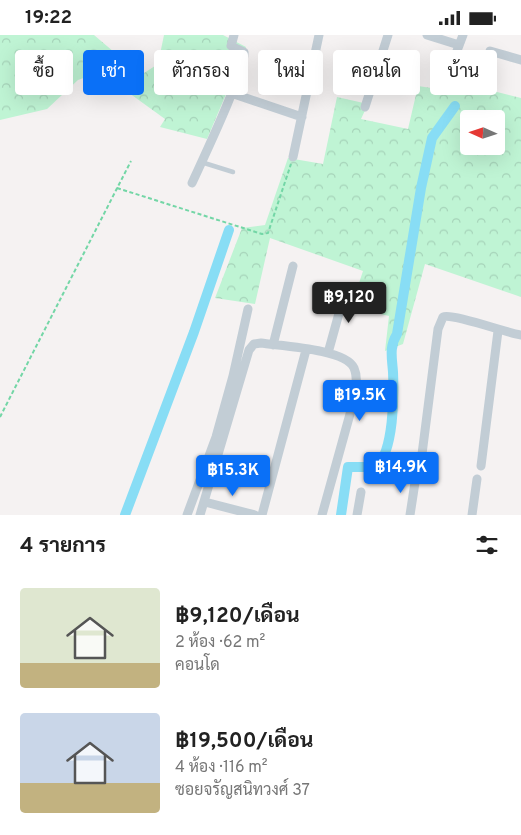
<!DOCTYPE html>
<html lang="th">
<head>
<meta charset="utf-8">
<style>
	:root { --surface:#fff; --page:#f2f2f2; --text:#222; --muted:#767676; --accent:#0a70f7 }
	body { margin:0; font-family:Overpass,Sarabun,sans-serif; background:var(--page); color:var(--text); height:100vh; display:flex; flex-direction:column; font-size:19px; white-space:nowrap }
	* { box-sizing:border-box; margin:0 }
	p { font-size:16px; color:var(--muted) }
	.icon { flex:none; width:28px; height:28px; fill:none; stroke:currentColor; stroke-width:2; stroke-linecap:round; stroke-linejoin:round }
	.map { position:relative; height:480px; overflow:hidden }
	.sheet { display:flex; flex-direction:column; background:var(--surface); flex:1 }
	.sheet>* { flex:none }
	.guide { position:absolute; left:15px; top:15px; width:491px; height:45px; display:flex; gap:10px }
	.needle { width:32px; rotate:273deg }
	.controls { position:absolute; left:460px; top:75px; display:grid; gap:10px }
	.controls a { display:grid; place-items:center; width:45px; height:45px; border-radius:5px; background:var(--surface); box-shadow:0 5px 20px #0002; font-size:25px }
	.price { position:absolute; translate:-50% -42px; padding:0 11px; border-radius:5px; background:var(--accent); color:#fff; font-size:16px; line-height:32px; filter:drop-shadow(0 1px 2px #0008) }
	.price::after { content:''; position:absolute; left:50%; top:30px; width:15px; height:11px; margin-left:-8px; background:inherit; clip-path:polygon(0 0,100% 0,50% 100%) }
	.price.current { background:#222; color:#fff }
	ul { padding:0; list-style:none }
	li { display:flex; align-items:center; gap:15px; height:125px; padding:0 20px }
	li span { display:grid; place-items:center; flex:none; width:140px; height:100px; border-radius:5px; color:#555 }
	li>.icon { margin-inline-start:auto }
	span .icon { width:60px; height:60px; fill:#fffc; stroke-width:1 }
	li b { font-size:21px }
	h2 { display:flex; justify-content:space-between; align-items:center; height:60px; padding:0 20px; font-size:21px }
	.pill { padding:0 18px; border-radius:5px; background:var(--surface); box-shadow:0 5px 20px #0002; font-size:18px; line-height:45px }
	.pill.current { background:var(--accent); color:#fff }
	.status { display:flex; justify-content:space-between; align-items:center; height:35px; padding:0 25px; background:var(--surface); direction:ltr }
	.status svg { height:14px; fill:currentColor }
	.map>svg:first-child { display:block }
	.forest { fill:url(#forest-crowns); fill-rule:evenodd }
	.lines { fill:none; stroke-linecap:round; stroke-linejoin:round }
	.canal { stroke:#88ddf5; stroke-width:10 }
	.path { stroke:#73d6a6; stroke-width:2; stroke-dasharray:4 2.5; stroke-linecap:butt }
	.service { stroke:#c2cdd5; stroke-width:4.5 }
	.minor { stroke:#c2cdd5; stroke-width:9 }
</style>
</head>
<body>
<div class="status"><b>19:22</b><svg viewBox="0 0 49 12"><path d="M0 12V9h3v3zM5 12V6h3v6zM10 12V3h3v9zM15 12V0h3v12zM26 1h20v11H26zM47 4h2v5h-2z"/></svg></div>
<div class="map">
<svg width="521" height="480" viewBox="0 0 521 480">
	<defs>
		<pattern id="forest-crowns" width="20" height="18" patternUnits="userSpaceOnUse" patternTransform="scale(1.25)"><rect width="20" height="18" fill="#bff4d4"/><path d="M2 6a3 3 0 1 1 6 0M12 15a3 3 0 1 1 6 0" fill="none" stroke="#a6d3b9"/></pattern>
	</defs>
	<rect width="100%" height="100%" fill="#f5f2f2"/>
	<path class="forest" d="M0 0H94L141 40 158 29 164 0H223L246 12 207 104 160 92 165 84 100 37 78 45 47 74 0 85Z
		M418 51 472 59 473 51 521 63V262L425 229 403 309 385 316 389 281 351 272 363 236 270 203 255 269 215 263 242 193 265 190 288 123 323 129 337 62 368 69 361 84 408 94ZM469 84H496V111H469Z"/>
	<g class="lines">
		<path class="canal" d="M125 480 194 297 229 195
			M341 480 348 432H376C394 417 394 360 393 337 392 323 389 312 397 299L421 153 432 103 455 71"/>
		<path class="path" d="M117 153 262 199 268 198 291 129
			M0 382 131 126"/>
		<path class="service" d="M201 127 233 137"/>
		<path class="minor" d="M427 0 459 10
			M490 16 521 25
			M446 45 463 0
			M231 58 302 82
			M365 72 388 0
			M293 122 319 0
			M192 148C202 126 246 34 244 17L231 11 234 0
			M273 310 293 231
			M328 318 346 253
			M422 419 438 294 443 282C452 278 507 298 521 300
			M481 431 498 296
			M205 467 255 480
			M187 480 216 402 233 341 248 274
			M200 480 249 315 254 309 261 308C281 311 346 314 354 333 358 342 356 352 355 361L322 480
			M262 480 306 315
			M357 480 361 457
			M410 480 416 441
			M472 480 477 444"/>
	</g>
</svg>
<div class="controls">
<a><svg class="needle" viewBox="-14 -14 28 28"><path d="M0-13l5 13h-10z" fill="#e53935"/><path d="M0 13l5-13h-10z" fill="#767676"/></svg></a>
</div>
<b class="price current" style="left:349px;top:289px">฿9,120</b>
<b class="price" style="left:360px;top:387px">฿19.5K</b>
<b class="price" style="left:401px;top:459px">฿14.9K</b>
<b class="price" style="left:233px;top:462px">฿15.3K</b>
<div class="guide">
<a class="pill">ซื้อ</a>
<a class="pill current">เช่า</a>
<a class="pill">ตัวกรอง</a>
<a class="pill">ใหม่</a>
<a class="pill">คอนโด</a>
<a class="pill">บ้าน</a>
</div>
</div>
<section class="sheet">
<h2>4 รายการ<svg class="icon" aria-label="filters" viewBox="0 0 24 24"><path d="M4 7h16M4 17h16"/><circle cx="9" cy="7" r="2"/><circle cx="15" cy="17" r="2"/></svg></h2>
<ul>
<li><span style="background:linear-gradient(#dfe7d0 75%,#c2b280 0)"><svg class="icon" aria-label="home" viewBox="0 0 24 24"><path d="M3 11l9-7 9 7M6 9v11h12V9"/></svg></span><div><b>฿9,120/เดือน</b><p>2 ห้อง · 62 m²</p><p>คอนโด</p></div></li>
<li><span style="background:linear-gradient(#c9d6e8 70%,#c2b280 0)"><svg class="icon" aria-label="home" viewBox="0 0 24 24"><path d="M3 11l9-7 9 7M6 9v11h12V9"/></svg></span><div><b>฿19,500/เดือน</b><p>4 ห้อง · 116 m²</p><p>ซอยจรัญสนิทวงศ์ 37</p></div></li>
</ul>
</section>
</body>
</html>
